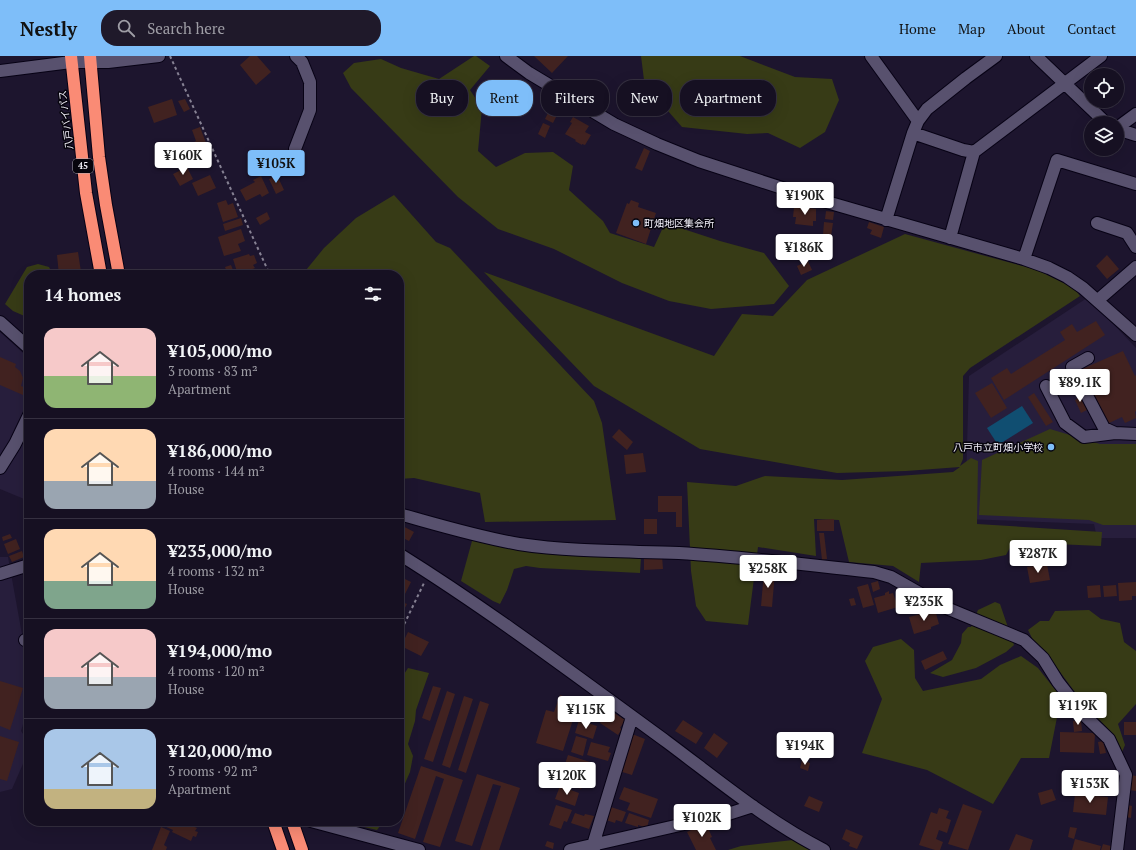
<!DOCTYPE html>
<html lang="en">
<head>
<meta charset="utf-8">
<style>
	:root { --surface:#161022; --page:#1f192a; --text:#f1f3f6; --muted:#9e9da5; --line:#353040; --accent:#7ebef9 }
	body { margin:0; font-family:"PT Serif","Noto Sans JP",serif; background:var(--page); color:var(--text); height:100vh; display:flex; flex-direction:column; font-size:15px; white-space:nowrap }
	* { box-sizing:border-box; margin:0 }
	p { font-size:13px; color:var(--muted) }
	.icon { flex:none; width:22px; height:22px; fill:none; stroke:currentColor; stroke-width:2; stroke-linecap:round; stroke-linejoin:round }
	.map { position:relative; flex:1; overflow:hidden }
	.drawer { position:absolute; left:24px; top:214px; width:380px; height:556px; display:flex; flex-direction:column; background:var(--surface); border-radius:16px; box-shadow:0 4px 16px #0002,0 0 0 1px var(--line) }
	.drawer>* { flex:none }
	.top-card { position:absolute; left:416px; top:24px; width:380px; height:36px; display:flex; gap:8px }
	.tools { position:absolute; left:1084px; top:12px; display:grid; gap:8px }
	.tools a { display:grid; place-items:center; width:40px; height:40px; border-radius:50%; background:var(--surface); box-shadow:0 4px 16px #0002,0 0 0 1px var(--line); font-size:20px }
	.price { position:absolute; translate:-50% -34px; padding:0 9px; border-radius:4px; background:#fff; color:#222; font-size:13px; line-height:26px; filter:drop-shadow(0 1px 2px #0008) }
	.price::after { content:''; position:absolute; left:50%; top:24px; width:12px; height:9px; margin-left:-6px; background:inherit; clip-path:polygon(0 0,100% 0,50% 100%) }
	.price.selected { background:var(--accent); color:#111 }
	ul { padding:0; list-style:none }
	li { display:flex; align-items:center; gap:12px; height:100px; padding:0 20px }
	li+li { border-top:1px solid var(--line) }
	li span { display:grid; place-items:center; flex:none; width:112px; height:80px; border-radius:12px; color:#555 }
	li>.icon { margin-inline-start:auto }
	span .icon { width:48px; height:48px; fill:#fffc; stroke-width:1 }
	li b { font-size:17px }
	h2 { display:flex; justify-content:space-between; align-items:center; height:48px; padding:0 20px; font-size:17px }
	.pill { padding:0 14px; border-radius:16px; background:var(--surface); box-shadow:0 4px 16px #0002,0 0 0 1px var(--line); font-size:14px; line-height:36px }
	.pill.selected { background:var(--accent); color:#111 }
	header { display:flex; align-items:center; gap:24px; box-sizing:border-box; height:56px; padding:0 20px; background:var(--accent); color:#111 }
	header strong { font-size:19px }
	nav { display:flex; gap:22px; margin-inline-start:auto; font-size:14px }
	.search { width:280px; height:36px; background:var(--page); display:flex; align-items:center; gap:10px; box-sizing:border-box; padding:0 14px; border-radius:16px; color:var(--muted); font-size:15px }
	.map>svg:first-child { display:block }
	.built { fill:#271e3c }
	.green { fill:#373b16 }
	.water { fill:#104e71 }
	.building { fill:#412220 }
	.lines { fill:none; stroke-linecap:round; stroke-linejoin:round }
	.minor-casing { stroke:#070215; stroke-width:14 }
	.highway-casing { stroke:#070215; stroke-width:14 }
	.path { stroke:#878294; stroke-width:2; stroke-dasharray:3 3; stroke-linecap:butt }
	.minor { stroke:#58516e; stroke-width:12 }
	.highway { stroke:#fa8b75; stroke-width:12 }
	.poi-dot { fill:#7ebef9; stroke:#06040d; stroke-width:1.5 }
	.labels { text-anchor:middle; dominant-baseline:central; stroke-width:3; stroke-linejoin:round; paint-order:stroke }
	.shield { fill:#06040d; stroke:#adabb4; stroke-width:1 }
	.shield-label { font-size:9px; font-weight:bold; fill:#f4f2fc }
	.street-label { font-size:10px; fill:#f4f2fc; stroke:#06040d }
	.poi-label { font-size:10px; fill:#f4f2fc; stroke:#06040d; text-anchor:start }
</style>
</head>
<body>
<header>
<strong>Nestly</strong>
<div class="search"><svg class="icon" aria-label="search" viewBox="0 0 24 24"><circle cx="10" cy="10" r="6"/><path d="M15 15l6 6"/></svg>Search here</div>
<nav><a>Home</a><a>Map</a><a>About</a><a>Contact</a></nav>
</header>
<div class="map">
<svg width="1136" height="794" viewBox="0 0 1136 794">
	<rect width="100%" height="100%" fill="#1d152e"/>
	<path class="built" d="M1087 242 1118 273 1136 292V482H1097L1094 468 965 463 969 320Z
		M0 276 23 297 29 306V445L0 433Z
		M0 501H8L29 617V648L21 675 29 687V694L12 733 0 736Z"/>
	<path class="green" d="M474 0H476L490 10 470 34 482 52 478 95 496 111 525 97 553 96 573 110 569 134 603 165 610 177 654 191 665 167 720 185 764 197 789 230 774 248 711 253 669 245 622 227 554 193 498 173 458 141 351 32 343 17 354 7 381 3 401 12 439 23Z
		M641 0H740L795 21 832 23 839 44 825 76 800 92 768 77 747 78 682 71 668 55 659 33 644 24Z
		M394 139 436 186 450 192 594 345 602 367 616 464 485 466 480 437 414 422 399 423V219H302L324 192 356 162Z
		M905 178 1037 214 1074 232 1080 240 970 312 963 320V403L960 410 971 402 978 405 977 468 1102 476 1101 490 1013 486 1006 499 981 504 921 507 919 526 893 510 849 506 839 464 814 463 816 500 758 491 748 569 706 565 696 550 691 515 687 426 736 430 765 420 842 424 953 416 960 411 906 415 837 417 700 393 594 330 484 216 714 300 742 258 773 260 807 224Z
		M38 208 49 211 53 219H29V262L13 255 5 248 27 211Z
		M1050 373 1100 388H1136V469H1103L1089 464 979 459 982 404Z
		M476 483 641 501 640 517 540 512 526 510 514 513 507 534 500 548 493 545 461 525 472 485Z
		M995 546 1000 548 1014 589 1006 596 976 612 943 621 930 617 952 604 961 587 962 578 968 571H971L978 554Z
		M1089 554 1101 563 1120 567 1124 586 1136 595V648L1118 668 1125 689 1122 696 1110 675 1080 643 1049 601 1034 586 1028 574 1040 565H1049L1055 555Z
		M901 583 914 594 915 622 923 635 981 623 1000 609 1021 600 1038 612 1061 641 1049 702H1021L993 748 927 714 862 697 882 643 865 605 873 591Z
		M408 612 429 617 416 654 415 665 408 688 413 700 410 716 399 741V626Z
		M339 765H384L377 774Z
		M793 784 811 794H728L741 790Z"/>
	<path class="water" d="M1022 350 1033 367 998 389 987 372Z"/>
	<path class="building" d="M250 0H257L271 16 256 29 240 9Z
		M534 0H568L552 17Z
		M172 43 177 59 154 67 148 51Z
		M185 43 190 53 184 56 178 45Z
		M551 51 559 55 553 67 545 63Z
		M573 61 589 70 585 76 591 79 585 89 582 88V89L575 85 576 84 565 78 572 67 570 66Z
		M543 67 550 70 545 82 538 78Z
		M200 71 211 100 199 104 192 87 196 85 192 74Z
		M644 92 650 95 642 115 635 112Z
		M187 111 193 123 180 130 173 118Z
		M210 119 216 132 198 140 192 127Z
		M277 119 284 134 276 138 269 123Z
		M261 120 269 137 262 141 260 138 246 145 240 134 255 126 253 124Z
		M226 144 228 149 233 147 238 161 223 166 217 147Z
		M631 144 639 147 638 151 656 157 646 188 616 177 627 147 629 148Z
		M794 151 803 152V151L816 153V165H813V170L795 168 796 161H793Z
		M826 155 834 156 833 164 825 163Z
		M267 156 270 163 260 169 256 162Z
		M241 162 243 169 225 175 223 168Z
		M824 166 833 167 831 180 823 179Z
		M869 166 884 171 881 182 870 178 872 174 867 172Z
		M241 173 245 185 238 188 241 195 224 200 218 181Z
		M78 196 81 216 59 219 57 199Z
		M249 198 250 200 254 199 257 207 253 209 255 212 238 219 233 203Z
		M1107 199 1119 213 1107 223 1096 210Z
		M808 205 812 214 801 219 797 210Z
		M231 209 235 219H228L225 211Z
		M1096 265 1105 279 1004 344 991 322 1007 312 1011 318 1065 284 1060 276 1072 268 1077 276Z
		M1123 295 1135 320 1136 319V355L1135 356 1136 362 1125 367 1122 361 1107 368 1082 313Z
		M0 301 16 308 15 311 20 315 23 322 21 330 26 332 23 339 0 329Z
		M992 327 1007 352 991 362 975 337Z
		M1078 335 1087 354 1081 357 1075 344 1078 342 1075 336Z
		M1034 337 1053 366 1046 370 1028 341Z
		M619 373 633 386 627 394 612 381Z
		M643 397 646 416 626 418 624 399Z
		M29 407V422L23 420Z
		M658 440H682V471H676V456H658Z
		M644 463H657V478H644Z
		M834 463V475H817V464Z
		M399 468 414 476 409 485 399 480Z
		M819 477H824L827 503 822 504Z
		M10 478 12 482 3 485 2 481Z
		M16 483 20 493 8 498 4 488Z
		M22 495 24 501 12 506 9 500Z
		M644 500H662L663 513 644 514Z
		M1047 508 1050 524 1030 527 1027 511Z
		M764 515 775 516 772 551 761 550Z
		M399 520 411 526 404 540 399 537Z
		M878 525 880 533 873 536 871 527Z
		M1136 526V540H1132V544L1119 545 1118 527Z
		M868 528 874 549 863 552 857 531Z
		M1100 529 1101 541 1088 542 1087 530Z
		M1116 529 1117 540 1104 541 1103 530Z
		M889 535V538L893 537 898 551 878 557 874 542 885 539V537Z
		M854 542 856 549 851 550 849 543Z
		M400 545 407 548 399 563V547Z
		M935 554 939 568 931 571V573L914 578 909 561Z
		M408 576 429 586 421 600 401 590Z
		M943 595 947 603 925 614 921 605Z
		M0 625 23 632 10 674 0 670Z
		M433 630 441 632 430 665 422 662Z
		M447 635 455 638 433 706 424 703Z
		M560 639 579 645 563 695 536 687 546 654 554 656Z
		M464 640 473 643 450 712 442 709Z
		M480 645 489 648 466 717 458 714Z
		M608 655 613 659 614 657 625 664 620 672 622 673 618 679 600 667Z
		M579 664 597 670 593 683 575 677Z
		M683 664 703 677 696 688 675 675Z
		M1081 664 1082 675 1074 676 1073 665Z
		M1124 666H1136V679H1124Z
		M1060 676 1095 677 1094 697 1060 696Z
		M714 677 728 687 717 702 704 692Z
		M632 678 645 683 632 719 619 715Z
		M0 680 19 686 7 725 0 723Z
		M576 680 587 683 583 700 571 696Z
		M1103 685 1106 697 1100 698 1098 686Z
		M591 686 610 691 608 696 611 697 608 705 587 699Z
		M568 699 590 706 586 719 564 711Z
		M802 704 810 707 808 715 800 712Z
		M421 710 463 724 440 791 423 786 444 723 436 720 415 783 398 777Z
		M571 716 590 722 588 728 584 727 581 733 567 728Z
		M1101 716H1116V728H1101Z
		M1093 717H1101V727H1092Z
		M477 718 520 732 499 794H480L501 730 493 728 472 790 455 785Z
		M1131 719 1136 720V735L1129 734Z
		M560 730 579 737 575 750 555 743Z
		M624 731 658 743 651 762 627 754 630 747 619 743Z
		M1052 733 1056 744 1041 749 1038 737Z
		M1075 738 1108 741 1106 759 1073 756Z
		M809 740 823 746 819 756 804 750Z
		M963 748 982 755 968 794 948 788Z
		M1124 748 1132 750 1131 762 1121 760Z
		M556 749 572 754 567 766 564 765 561 773 549 769Z
		M611 751 626 756 622 766 616 764 615 767 606 764Z
		M939 752 949 755 946 762 951 764 947 777 939 774 936 783 943 786 940 794H935L919 789 931 756 937 758Z
		M575 757 584 760 585 758 594 760 589 773 571 767Z
		M629 757 649 764 647 772 638 769V771L625 767Z
		M164 765H181L197 772 195 775 198 776 196 781 193 780 191 785 172 776 173 774 162 769Z
		M706 767 712 781 710 782 716 794H696L687 776Z
		M161 771 170 775 164 789 167 791 166 794H152Z
		M1070 771 1077 772 1074 783 1068 781Z
		M846 773 863 780 857 793 849 790 850 787 842 783Z
		M1016 778 1033 784 1030 794H1009Z
		M1075 783 1101 790 1100 794H1072Z
		M547 785 554 787 553 793 545 790Z
		M1103 788 1111 790 1110 794H1101Z"/>
	<g class="lines">
		<g class="minor-casing">
			<path id="minor" d="M506 0 529 17 614 68 657 88 699 105 813 142 1024 203 1049 212 1067 221 1083 232 1136 279
				M871 0 918 65
				M1036 0 1106 67
				M0 15 71 6H108L159 0
				M1117 72 1136 58
				M1117 73 1136 79
				M913 77 963 94 974 96 1101 0
				M295 93 310 54V26L302 6 296 0
				M886 164 913 77 918 65 927 53 966 22 996 0
				M1097 167 1127 177 1136 191
				M950 182 974 96
				M1024 203 1057 104 1136 128
				M1098 244 1136 211
				M0 266 29 292
				M1088 302 1072 311 1104 372 1115 377 1136 378
				M1046 330 1065 367 1084 381 1115 377
				M0 412 15 388 29 359
				M399 458C439 469 478 481 519 488 572 496 625 495 679 497 744 501 809 509 874 516L891 521 944 551 1024 584 1043 602 1058 626 1083 658 1109 683 1126 719 1117 794
				M399 498C492 556 579 622 667 686 718 724 768 766 824 794
				M0 518 29 509
				M25 584 29 583
				M311 765 419 794
				M570 794 728 758 753 750
				M594 794 593 789 632 661"/>
		</g>
		<g class="highway-casing">
			<path id="highway" d="M71 0 86 137 101 219
				M90 0 99 101 106 149 119 219
				M273 765 283 794
				M292 765 302 794"/>
		</g>
		<path class="path" d="M170 0 270 219
			M399 579 424 527"/>
		<use href="#minor" class="minor"/>
		<use href="#highway" class="highway"/>
	</g>
	<g class="poi-dot">
		<circle cx="636" cy="167" r="4"/>
		<circle cx="1051" cy="391" r="4"/>
	</g>
	<g class="labels">
		<rect class="shield" x="73" y="103" width="20" height="14" rx="3"/>
		<g class="shield-label">
			<text x="83" y="110">45</text>
		</g>
		<g class="street-label">
			<text transform="translate(66 64) rotate(-97)">八戸バイパス</text>
		</g>
		<g class="poi-label">
			<text x="644" y="167">町畑地区集会所</text>
			<text x="1043" y="391" text-anchor="end">八戸市立町畑小学校</text>
		</g>
	</g>
</svg>
<div class="tools">
<a><svg class="icon" aria-label="locate" viewBox="0 0 24 24"><circle cx="12" cy="12" r="6"/><path d="M12 2v4M12 18v4M2 12h4M18 12h4"/></svg></a>
<a><svg class="icon" aria-label="layers" viewBox="0 0 24 24"><path d="M12 4l9 5-9 5-9-5zM3 14l9 5 9-5"/></svg></a>
</div>
<b class="price" style="left:183px;top:120px">¥160K</b>
<b class="price selected" style="left:276px;top:128px">¥105K</b>
<b class="price" style="left:805px;top:160px">¥190K</b>
<b class="price" style="left:804px;top:212px">¥186K</b>
<b class="price" style="left:1080px;top:347px">¥89.1K</b>
<b class="price" style="left:1038px;top:518px">¥287K</b>
<b class="price" style="left:768px;top:533px">¥258K</b>
<b class="price" style="left:924px;top:566px">¥235K</b>
<b class="price" style="left:1078px;top:670px">¥119K</b>
<b class="price" style="left:586px;top:674px">¥115K</b>
<b class="price" style="left:805px;top:710px">¥194K</b>
<b class="price" style="left:567px;top:740px">¥120K</b>
<b class="price" style="left:1090px;top:748px">¥153K</b>
<b class="price" style="left:702px;top:782px">¥102K</b>
<div class="top-card">
<a class="pill">Buy</a>
<a class="pill selected">Rent</a>
<a class="pill">Filters</a>
<a class="pill">New</a>
<a class="pill">Apartment</a>
</div>
<section class="drawer">
<h2>14 homes<svg class="icon" aria-label="filters" viewBox="0 0 24 24"><path d="M4 7h16M4 17h16"/><circle cx="9" cy="7" r="2"/><circle cx="15" cy="17" r="2"/></svg></h2>
<ul>
<li><span style="background:linear-gradient(#f6c9c9 60%,#8fb573 0)"><svg class="icon" aria-label="home" viewBox="0 0 24 24"><path d="M3 11l9-7 9 7M6 9v11h12V9"/></svg></span><div><b>¥105,000/mo</b><p>3 rooms · 83 m²</p><p>Apartment</p></div></li>
<li><span style="background:linear-gradient(#ffd9b3 65%,#9aa5b1 0)"><svg class="icon" aria-label="home" viewBox="0 0 24 24"><path d="M3 11l9-7 9 7M6 9v11h12V9"/></svg></span><div><b>¥186,000/mo</b><p>4 rooms · 144 m²</p><p>House</p></div></li>
<li><span style="background:linear-gradient(#ffd9b3 65%,#7fa58c 0)"><svg class="icon" aria-label="home" viewBox="0 0 24 24"><path d="M3 11l9-7 9 7M6 9v11h12V9"/></svg></span><div><b>¥235,000/mo</b><p>4 rooms · 132 m²</p><p>House</p></div></li>
<li><span style="background:linear-gradient(#f6c9c9 60%,#9aa5b1 0)"><svg class="icon" aria-label="home" viewBox="0 0 24 24"><path d="M3 11l9-7 9 7M6 9v11h12V9"/></svg></span><div><b>¥194,000/mo</b><p>4 rooms · 120 m²</p><p>House</p></div></li>
<li><span style="background:linear-gradient(#a9c7e8 75%,#c2b280 0)"><svg class="icon" aria-label="home" viewBox="0 0 24 24"><path d="M3 11l9-7 9 7M6 9v11h12V9"/></svg></span><div><b>¥120,000/mo</b><p>3 rooms · 92 m²</p><p>Apartment</p></div></li>
</ul>
</section>
</div>
</body>
</html>
